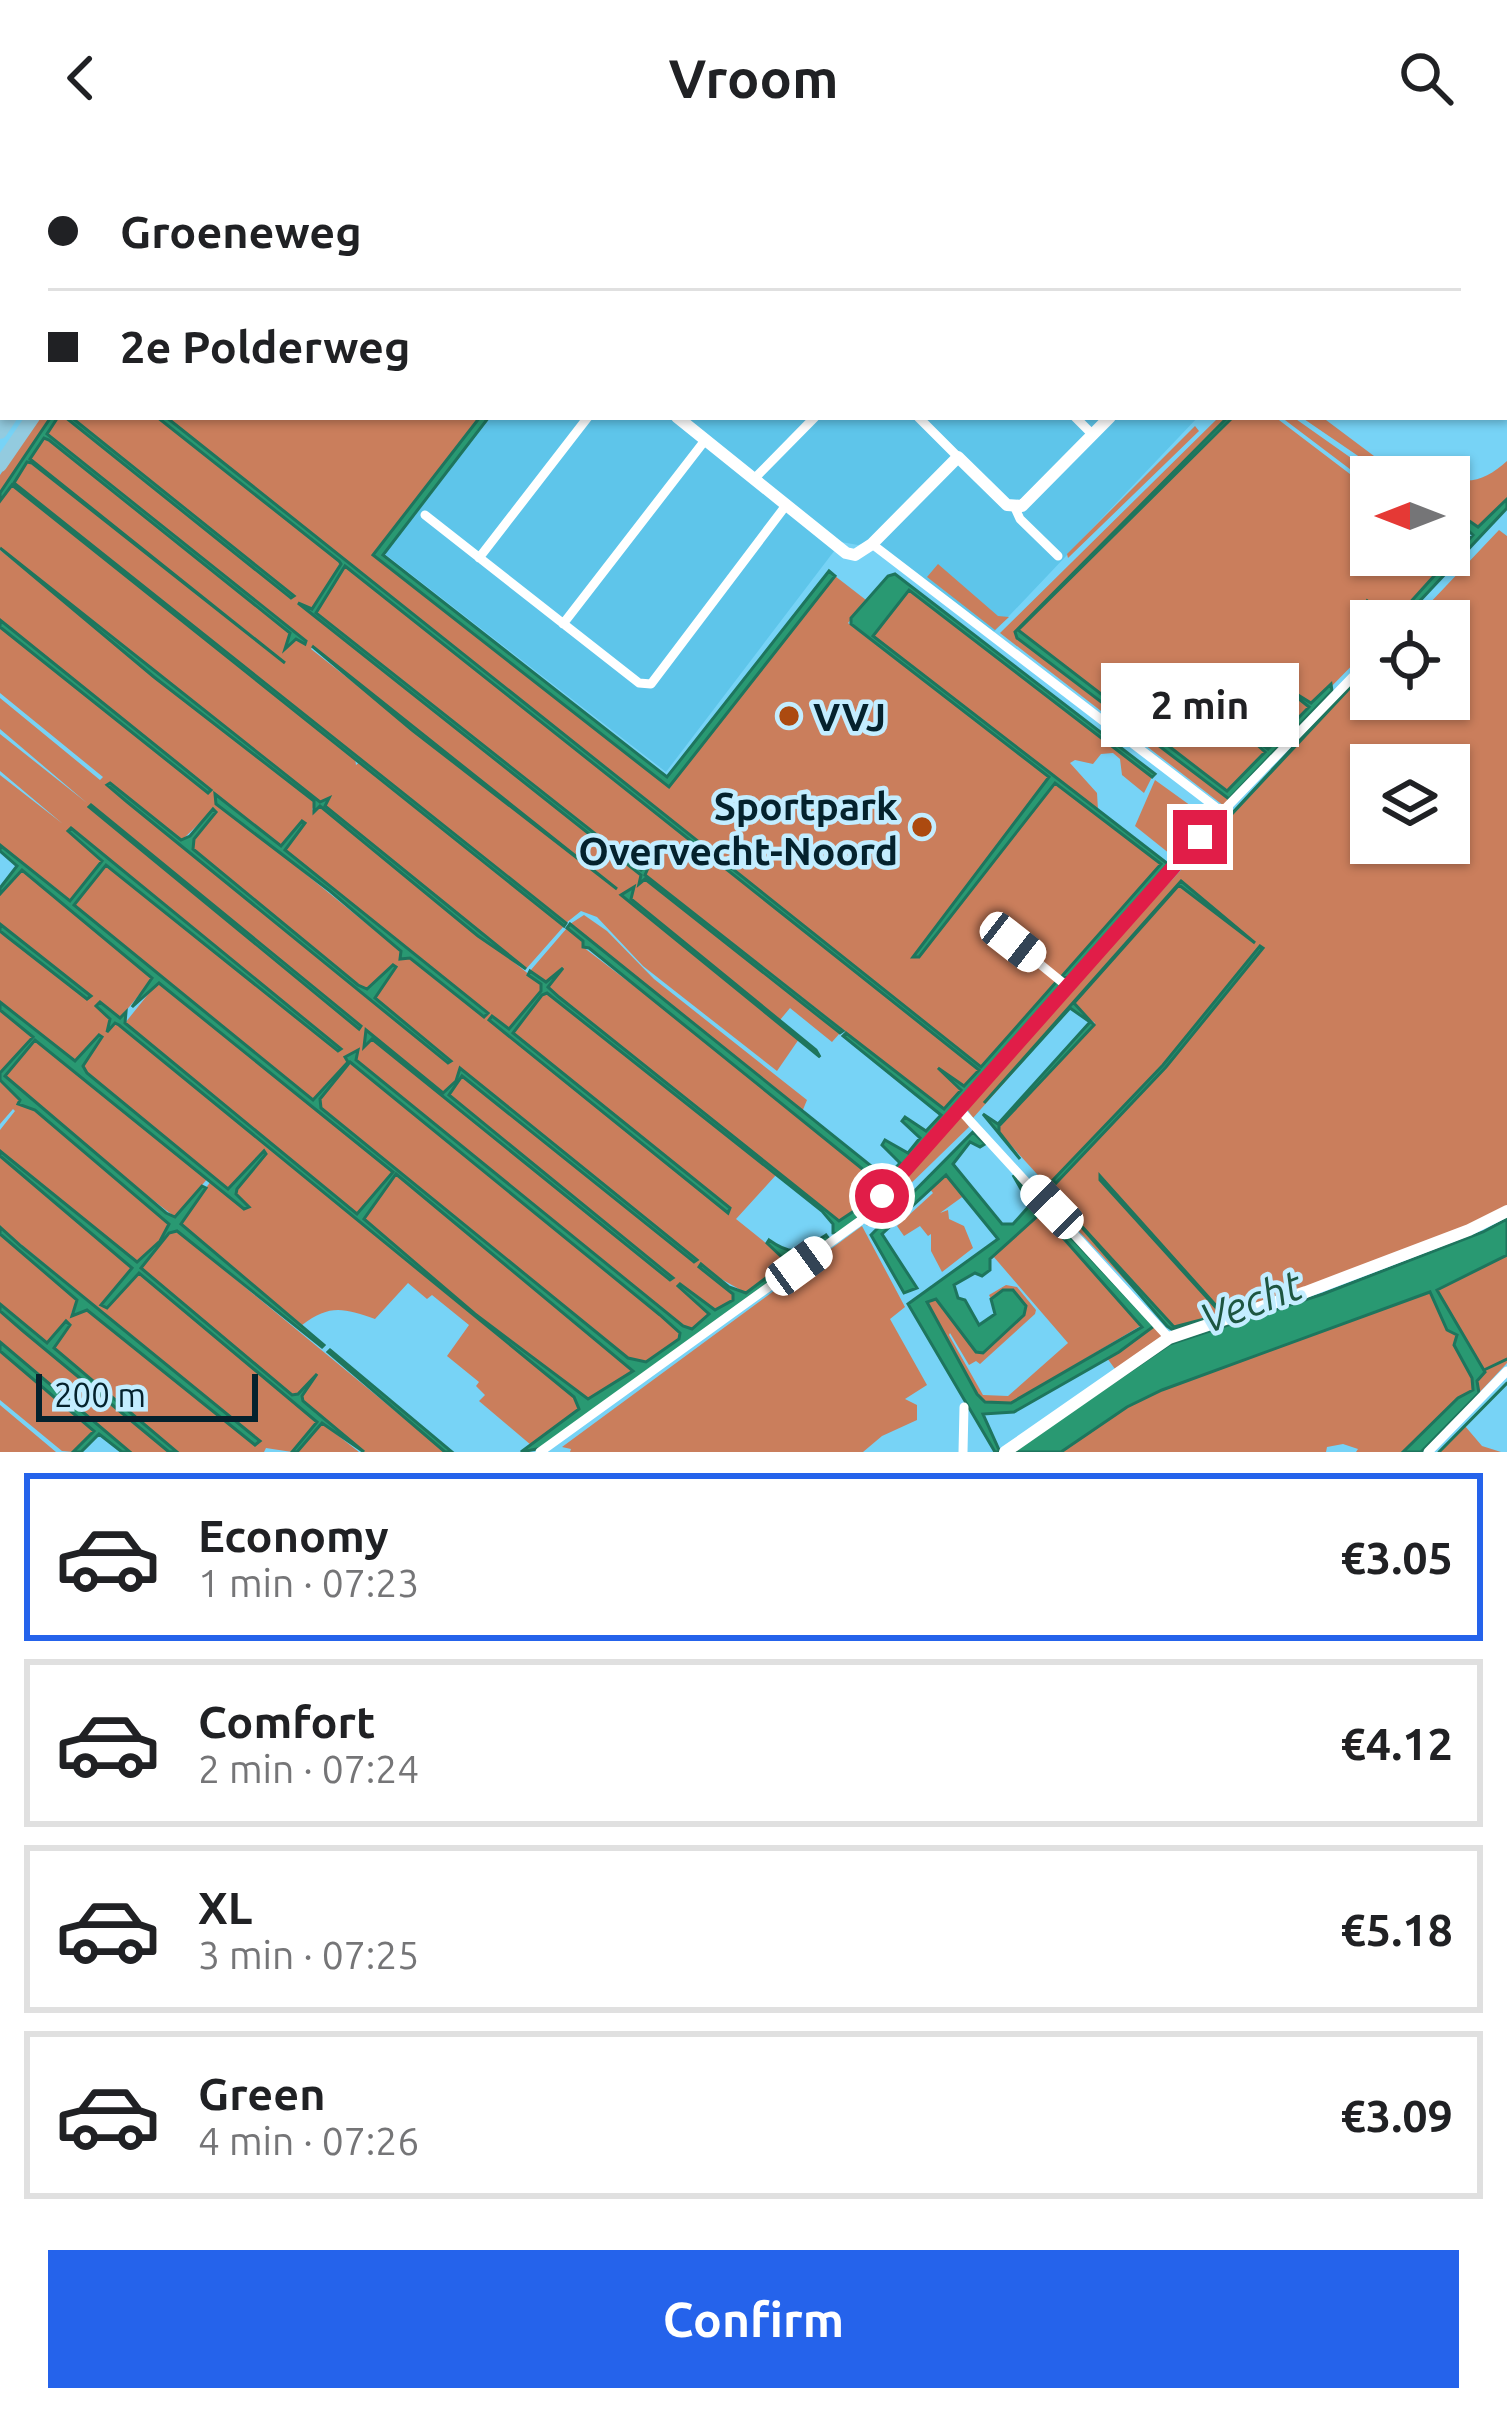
<!DOCTYPE html>
<html lang="en">
<head>
<meta charset="utf-8">
<style>
	body { margin:0; font-family:Ubuntu,sans-serif; background:#f6f6f6; color:#202124; height:100vh; display:flex; flex-direction:column; font-size:45px; white-space:nowrap }
	* { box-sizing:border-box; margin:0 }
	p { font-size:39px; color:#757577 }
	.icon { flex:none; width:66px; height:66px; fill:none; stroke:currentColor; stroke-width:2; stroke-linecap:round; stroke-linejoin:round }
	.map { position:relative; height:1296px; overflow:hidden }
	.panel { display:flex; flex-direction:column; background:#fff; flex:1 }
	.panel>* { flex:none }
	.hud { position:absolute; left:0px; top:0px; width:1509px; height:264px; box-shadow:0 3px 9px #0004; display:grid; align-content:center; height:264px; padding:0 48px; background:#fff }
	.needle { width:78px; rotate:270deg }
	.controls { position:absolute; left:1350px; top:300px; display:grid; gap:24px }
	.controls a { display:grid; place-items:center; width:120px; height:120px; border-radius:0px; background:#fff; box-shadow:0 3px 9px #0004; font-size:60px }
	.scale { position:absolute; left:36px; bottom:30px; width:222px; box-sizing:border-box; padding-left:12px; border:6px solid #04222d; border-top:0; font-size:33px; line-height:42px; white-space:nowrap; color:#04222d; -webkit-text-stroke:9px #c3edff; paint-order:stroke }
	.end { position:absolute; width:54px; height:54px; margin:-27px; border:15px solid #e11d48; background:#fff; box-shadow:0 0 0 6px #fff }
	.from { border-radius:50% }
	.bubble { position:absolute; height:84px; border-radius:0px; background:#fff; box-shadow:0 3px 9px #0004; font-size:39px; font-weight:700; line-height:84px; text-align:center }
	.car { position:absolute; width:36px; height:72px; margin:-36px -18px; border-radius:15px; box-shadow:0 0 9px 3px #0007; background:linear-gradient(#fff 24%,#345 0 40%,#fff 0 76%,#345 0 86%,#fff 0) }
	.hud b { display:flex; align-items:center; gap:42px; height:114px; font-size:45px }
	.hud b+b { border-top:3px solid #e0e0e0 }
	.hud i { width:30px; height:30px; background:#202124 }
	ul { padding:21px 0 0; list-style:none }
	li { display:flex; align-items:center; gap:36px; height:168px; margin:0 24px 18px; padding:0 24px; border:6px solid #e0e0e0; border-radius:0px }
	li div { flex:1 }
	li b { display:block; font-size:45px }
	li em { font-style:normal; font-weight:700 }
	li.selected { border-color:#2563eb }
	li>.icon { width:108px; height:108px; stroke-width:1.5 }
	.cta { display:flex; gap:24px; margin-top:auto; padding:24px 48px }
	.cta a { flex:1; height:138px; border-radius:0px; background:#2563eb; color:#fff; font-size:48px; font-weight:700; line-height:138px; text-align:center }
	header { display:flex; justify-content:space-between; align-items:center; height:156px; padding:0 48px; background:#fff; font-size:54px; font-weight:700 }
	.map>svg:first-child { display:block }
	.built { fill:#5ec5ea }
	.green { fill:#ca7e5c; fill-rule:evenodd }
	.water { fill:#299972; stroke:#1e755d; stroke-width:3; fill-rule:evenodd }
	.lines { fill:none; stroke-linecap:round; stroke-linejoin:round }
	.stream { stroke:#1e755d; stroke-width:3 }
	.street { stroke:#fff; stroke-width:9 }
	.secondary { stroke:#fff; stroke-width:12 }
	.primary { stroke:#93cbdf; stroke-width:14 }
	.route { stroke:#e11d48; stroke-width:15 }
	.poi-dot { fill:#ac4a10; stroke:#c3edff; stroke-width:4.5 }
	.labels { text-anchor:middle; dominant-baseline:central; stroke-width:9; stroke-linejoin:round; paint-order:stroke }
	.poi-label { font-size:39px; font-weight:bold; fill:#04222d; stroke:#c3edff; text-anchor:start }
	.water-label { font-size:42px; font-style:italic; fill:#1d5641; stroke:#c3edff }
</style>
</head>
<body>
<header><svg class="icon" aria-label="back" viewBox="0 0 24 24"><path d="M15 5l-7 7 7 7"/></svg>Vroom<svg class="icon" aria-label="search" viewBox="0 0 24 24"><circle cx="10" cy="10" r="6"/><path d="M15 15l6 6"/></svg></header>
<div class="map">
<svg width="1507" height="1296" viewBox="0 0 1507 1296">
	<rect width="100%" height="100%" fill="#77d3f6"/>
	<!-- built -->
	<path class="built" d="M560,0H1461L558,3Z
		M491,261H1198L992,478L871,385L858,389L841,386L666,616L385,398Z"/>
	<!-- green -->
	<path class="green" d="M39,261H51L0,337V319Z
		M58,261H65L292,441L71,261H157L339,405L341,408L312,453L299,447L641,719L639,728L645,723L840,877L832,886L790,852L780,864L630,742L633,731L621,740L799,883L777,915L643,810L597,761L581,755L566,767L561,763L301,556L355,602L356,609L360,606L564,770L526,813L324,649L328,642L321,646L0,392V345L11,329L297,553L14,326L27,306L32,307L283,504L30,303L44,282L49,284L290,477L288,489L296,483L306,485L47,277ZM313,490L617,734L311,493Z
		M166,261H480L373,400L669,631L835,420L866,444L848,467L1093,655L873,480L909,433L1152,621L1144,637L1122,619L1120,603L1113,597L1101,598L1093,608L1075,604L1070,607L1097,637L1098,654L1164,705L982,911L857,815L979,914L964,930L938,913L961,933L944,953L645,718L657,697L642,715L315,456L345,410L393,445Z
		M1219,261H1228L1015,476L1017,482L1232,642L1224,650L1000,477Z
		M1233,261H1275L1371,334V399H1449V392L1454,399L1393,465H1371V490L1229,635L1018,475Z
		M1281,261H1293L1378,321H1371V329Z
		M1301,261H1322L1402,321H1389Z
		M1195,270L1199,275L1068,402L1067,398Z
		M1434,305C1456,335 1483,327 1507,305V343L1478,372L1449,351V321H1418Z
		M1499,374L1507,380V1050L1495,1059L1302,1133L1171,1173L1053,1048L1047,1029L997,974L1095,867L1073,849L973,962L967,953L1120,780L1361,520L1371,523V543H1399L1427,564L1402,543H1449V465H1414L1425,448L1428,449ZM1371,609H1449V687H1371Z
		M0,394L315,646L312,654L319,650L541,828V835L509,873L490,865L728,1056L730,1051L513,877L542,839L546,837L776,1019L736,1063L782,1100L787,1106L785,1110L746,1137L700,1111L733,1138V1145L715,1154L680,1128L709,1158L692,1173L683,1170L355,904L358,894L339,918L353,906L681,1177L679,1183L645,1206L628,1202L321,952L320,943L335,923L314,944L305,939L74,749L106,709L340,893L71,673L69,675L102,705L70,746L0,689V619L63,668L0,615V578L87,647L0,573V542L100,624L103,621L0,537V471L208,637L211,634L0,464ZM110,627L182,684L214,653L216,656L194,683L192,693L358,829L367,833L395,811L374,842L448,907L108,629ZM217,646L227,647L281,691L302,665L304,667L284,693L488,858L484,860L447,833ZM92,649L360,872L90,652ZM369,880L444,937L451,932L448,939L455,945L672,1122L650,1108L371,882L363,890ZM460,913L689,1097L693,1106L462,919L457,922Z
		M938,408L998,460L1009,461L995,474L927,421Z
		M1155,624L1205,660L1170,698L1135,670Z
		M21,714L153,822L120,862L98,848L110,863L107,876L115,867L147,891L574,1241L580,1253L531,1289L479,1245L485,1239L476,1230L479,1226L447,1200L469,1169L432,1139L427,1143L408,1127L375,1163C343,1152 330,1148 302,1169L185,1073L180,1067L211,1025L247,1053L249,1050L235,1038L237,1033L266,998L228,1034L87,917L83,910L100,879L75,905L0,846V775L87,843L90,839L0,768V738Z
		M584,759L607,775L654,823L807,944L802,956L570,768Z
		M567,772L583,785V791L734,906L881,1028L863,1049L840,1065L559,841L547,831L563,810L546,826L530,815Z
		M158,826L394,1017L363,1056L357,1059L125,867Z
		M0,854L33,881L2,919L0,917Z
		M35,884L208,1022L175,1061L85,992L5,921Z
		M0,924L169,1068L160,1085L137,1107L0,995V974L15,955L13,953L0,968Z
		M961,959L969,971L867,1070L865,1065Z
		M0,1000L132,1113L102,1149L108,1152L138,1117L317,1266L292,1296L266,1292L264,1296H177L54,1192L69,1169L67,1166L48,1187L0,1148V1078L77,1144L71,1158L87,1154L255,1289L259,1285L0,1071Z
		M396,1018L634,1215L588,1243L475,1158L364,1062Z
		M946,1019L965,1039L940,1057L948,1054L949,1063L964,1070L973,1092L942,1116L931,1095V1078L928,1080L920,1070L904,1080L897,1070L933,1037L929,1032Z
		M1038,1057L1142,1169L1011,1247L985,1246L977,1238L927,1146L935,1143L976,1196L983,1197L1003,1134L991,1143L989,1139L1006,1129L1017,1131L1036,1154L1035,1158L980,1208L976,1205L969,1209L950,1177L949,1179L983,1239L1008,1240L1068,1187L993,1100Z
		M862,1070L905,1151L890,1163L927,1229L905,1243L917,1249V1264L882,1280L863,1296H570L571,1293L562,1291Z
		M177,1075L445,1296H364L303,1245L302,1240L317,1217L298,1239H293L141,1112L169,1077Z
		M1507,1099V1207L1479,1237L1477,1225L1484,1215L1437,1134Z
		M1430,1136L1447,1174L1458,1179L1454,1189L1472,1222L1473,1235L1458,1242L1403,1296H1356L1358,1293L1343,1288L1327,1291L1326,1296H1061L1127,1251L1162,1234Z
		M0,1155L169,1296H130L0,1186Z
		M1154,1170L1162,1180L1115,1213L1107,1202Z
		M0,1195L94,1276L73,1296L62,1295L0,1244Z
		M0,1249L56,1296H0Z
		M322,1267L359,1296H297Z
		M1465,1270L1482,1290L1501,1296H1439Z"/>
	<!-- water -->
	<path class="water" d="M51,261H58L47,278L306,485L305,488L296,483L285,493L290,477L49,284L44,282L30,303L285,507L32,307L27,306L14,327L566,767L564,770L12,329L0,345V337Z
		M65,261H71L294,440L291,442Z
		M157,261H166L981,911L1058,824L1062,832L928,986H923L879,1043L840,1078L833,1077V1068L822,1055L547,837L542,839L513,877L730,1052L728,1057L489,864L492,860L509,873L541,835V828L528,819L530,815L546,826L563,812L548,831L559,841L839,1065L863,1049L881,1028L589,792L583,791V785L567,772L570,768L886,1022L900,1007L882,989L885,984L908,997L920,982L902,965L905,961L926,975L941,959L843,880L846,877L944,953L961,934L938,912L964,930L979,914L345,410L316,457L641,714L653,701L645,719L843,875L840,877L645,723L639,728L641,719L298,447L312,453L341,408L339,405Z
		M480,261H489L383,399L667,621L829,415L835,420L669,631L373,399Z
		M1233,261L1018,474L1227,635L1265,596L1240,573L1268,593L1309,551L1282,529L1311,547L1331,528L1332,535L1229,643L1017,482L1015,476L1227,262Z
		M1507,343V352L1401,465H1391L1366,444L1397,461L1453,399L1449,389L1459,394L1473,379L1449,356V351L1478,371Z
		M0,392L320,646L329,642L325,650L526,813L478,780L320,650L314,656V645L154,521Z
		M895,418L1155,618L1152,621L909,434L873,480L1168,708L1070,823L1062,820L1161,708L1055,627L919,801H913L1049,621L851,468V462L888,420Z
		M0,464L211,634L208,637L0,471Z
		M312,490L617,733L412,574Z
		M1371,507V523L1361,520L1188,705Z
		M110,627L181,684L190,680L213,653L216,656L194,683L193,693L358,829L367,833L393,809L396,811L375,842L451,905L448,907L126,645L107,629Z
		M215,638L281,690L302,665L305,667L285,694L488,857L484,861L410,802L400,803L401,795L330,735L216,648Z
		M91,649L361,870L359,873L89,651Z
		M71,672L341,893L338,895L106,709L74,749L313,944L348,906L345,901L358,894L356,904L683,1170L692,1173L709,1158L678,1130L680,1128L715,1154L733,1144V1138L699,1111L701,1108L729,1131L746,1137L787,1106L767,1087L769,1084C794,1102 802,1095 826,1079L829,1083L542,1292L521,1296L579,1253L574,1241L119,869L115,867L107,876L110,863L96,850L100,846L120,862L126,856L125,867L357,1058L393,1016L159,827L132,851L152,822L22,714L0,738V732L17,710L0,695V689L70,745L102,705L68,675ZM350,906L660,1159L680,1177L679,1183L646,1206L628,1202L321,952L320,943ZM396,1018L633,1215L588,1243L475,1158L364,1063Z
		M1181,725L1255,787L1179,729L1074,847L1094,869L999,970V976L1020,1003L983,958L998,968L1090,866L1070,852L984,947Z
		M634,731L631,743L816,894L820,901L621,739Z
		M0,768L91,840L87,843L10,783L0,775Z
		M1260,790L1263,792L1166,911L1056,1027L1053,1024L1163,909Z
		M0,846L75,905L99,879L102,881L83,910L87,917L228,1033L264,995L266,998L237,1033L236,1038L249,1051L244,1053L35,884L5,920L166,1057L175,1061L202,1030L206,1032L181,1068L324,1189L322,1191L177,1075L169,1077L141,1112L292,1239L298,1238L317,1218L302,1240L303,1245L364,1296L322,1267L297,1296H292L317,1266L139,1117L107,1152L101,1149L132,1112L0,1000V995L137,1106L160,1085L169,1068L35,954L18,948L20,944L0,924V917L33,881L0,854Z
		M366,874L443,937L456,925L460,912L697,1104L694,1106L462,920L449,939L673,1122L670,1124L372,883L364,891Z
		M973,976L985,988L980,991L970,986L953,1008L1002,1068H1013L1030,1049L1013,1019L1154,1170L1119,1196L1014,1256L983,1258L1000,1296H995L908,1148L998,1083L946,1019L882,1078L917,1132L904,1137L871,1079ZM1041,1057L1142,1171L1011,1247L985,1246L977,1238L927,1146L936,1143L976,1196L983,1197L1024,1159L1026,1150L1013,1134H1003L991,1143L995,1158L979,1169L965,1144L958,1142L954,1129L975,1117L982,1120L990,1114V1103Z
		M1100,1020L1220,1154L1227,1156L1263,1146L1173,1174L1167,1170L1066,1053L1174,1171L1216,1160L1219,1155L1100,1024Z
		M1507,1063V1099L1437,1134L1485,1216L1477,1225L1479,1237L1421,1296H1403L1458,1242L1473,1234L1472,1222L1454,1189L1457,1179L1447,1174L1430,1136L1162,1234L1127,1251L1061,1296H1010L1170,1188L1323,1138L1483,1076Z
		M0,1071L21,1090L260,1285L255,1289L87,1154L72,1160L77,1144L0,1078Z
		M0,1148L47,1187L66,1165L70,1169L54,1192L177,1296H169L23,1175L0,1155Z
		M0,1186L130,1296H122L99,1278L81,1296H73L94,1275L0,1195Z
		M330,1194L452,1296H445L328,1196Z"/>
	<g class="lines">
		<!-- stream -->
		<path class="stream" d="M1484,1214L1507,1203
			M1439,1296L1507,1227"/>
		<!-- street -->
		<path class="street" d="M998,0L1001,3
			M1123,0L1126,3
			M1279,0L1282,3
			M1449,0L1452,3
			M742,3L745,0
			M895,3L898,0
			M918,261L958,301
			M1075,261L1093,279
			M755,322L815,261
			M1015,352L1020,363L1058,400
			M425,359L639,527L651,528L787,348
			M872,388L1222,656
			M479,402L588,261
			M563,468L706,283
			M1013,786L1068,831
			M961,955L1169,1182
			M540,1296L860,1065L1222,656L1371,502
			M963,1296L964,1251
			M1428,1296L1507,1215"/>
		<!-- secondary -->
		<path class="secondary" d="M559,3L562,0
			M1366,3L1369,0
			M677,261L846,397L855,399L872,388L958,301L1007,349L1022,350L1110,261
			M1005,1296L1169,1182L1306,1136L1469,1074L1507,1055"/>
		<!-- primary -->
		<path class="primary" d="M186,3L188,0
			M209,3L211,0
			M0,276L10,261
			M0,309L33,261"/>
	</g>
	<g class="lines">
		<!-- route -->
		<path class="route" d="M882,1040L1200,681"/>
	</g>
	<!-- markers -->
	<g class="poi-dot">
		<circle cx="789" cy="560" r="12"/>
		<circle cx="922" cy="671" r="12"/>
	</g>
	<g class="labels">
		<!-- poi labels -->
		<g class="poi-label">
			<text x="813" y="560">VVJ</text>
			<text x="898" y="649" text-anchor="end">Sportpark<tspan x="898" dy="45">Overvecht-Noord</tspan></text>
		</g>
		<!-- water labels -->
		<g class="water-label">
			<text transform="translate(1251 1145) rotate(-21)">Vecht</text>
		</g>
	</g>
</svg>
<div class="controls">
<a><svg class="needle" viewBox="-14 -14 28 28"><path d="M0-13l5 13h-10z" fill="#e53935"/><path d="M0 13l5-13h-10z" fill="#757577"/></svg></a>
<a><svg class="icon" aria-label="locate" viewBox="0 0 24 24"><circle cx="12" cy="12" r="6"/><path d="M12 2v4M12 18v4M2 12h4M18 12h4"/></svg></a>
<a><svg class="icon" aria-label="layers" viewBox="0 0 24 24"><path d="M12 4l9 5-9 5-9-5zM3 14l9 5 9-5"/></svg></a>
</div>
<div class="scale">200 m</div>
<i class="end from" style="left:882px;top:1040px"></i>
<i class="end" style="left:1200px;top:681px"></i>
<div class="bubble" style="left:1101px;top:507px;width:198px">2 min</div>
<i class="car" style="left:1013px;top:786px;rotate:128deg"></i>
<i class="car" style="left:1052px;top:1051px;rotate:316deg"></i>
<i class="car" style="left:799px;top:1110px;rotate:54deg"></i>
<div class="hud">
<b><i class="from"></i>Groeneweg</b>
<b><i></i>2e Polderweg</b>
</div>
</div>
<section class="panel">
<ul>
<li class="selected"><svg class="icon" aria-label="car" viewBox="0 0 24 24"><path d="M5 17H2v-5l4-1 3-4h7l3 4 3 1v5h-3M9 17h6M6 11h13"/><circle cx="7" cy="17" r="2"/><circle cx="17" cy="17" r="2"/></svg><div><b>Economy</b><p>1 min · 07:23</p></div><em>€3.05</em></li>
<li><svg class="icon" aria-label="car" viewBox="0 0 24 24"><path d="M5 17H2v-5l4-1 3-4h7l3 4 3 1v5h-3M9 17h6M6 11h13"/><circle cx="7" cy="17" r="2"/><circle cx="17" cy="17" r="2"/></svg><div><b>Comfort</b><p>2 min · 07:24</p></div><em>€4.12</em></li>
<li><svg class="icon" aria-label="car" viewBox="0 0 24 24"><path d="M5 17H2v-5l4-1 3-4h7l3 4 3 1v5h-3M9 17h6M6 11h13"/><circle cx="7" cy="17" r="2"/><circle cx="17" cy="17" r="2"/></svg><div><b>XL</b><p>3 min · 07:25</p></div><em>€5.18</em></li>
<li><svg class="icon" aria-label="car" viewBox="0 0 24 24"><path d="M5 17H2v-5l4-1 3-4h7l3 4 3 1v5h-3M9 17h6M6 11h13"/><circle cx="7" cy="17" r="2"/><circle cx="17" cy="17" r="2"/></svg><div><b>Green</b><p>4 min · 07:26</p></div><em>€3.09</em></li>
</ul>
<div class="cta"><a>Confirm</a></div>
</section>
</body>
</html>
